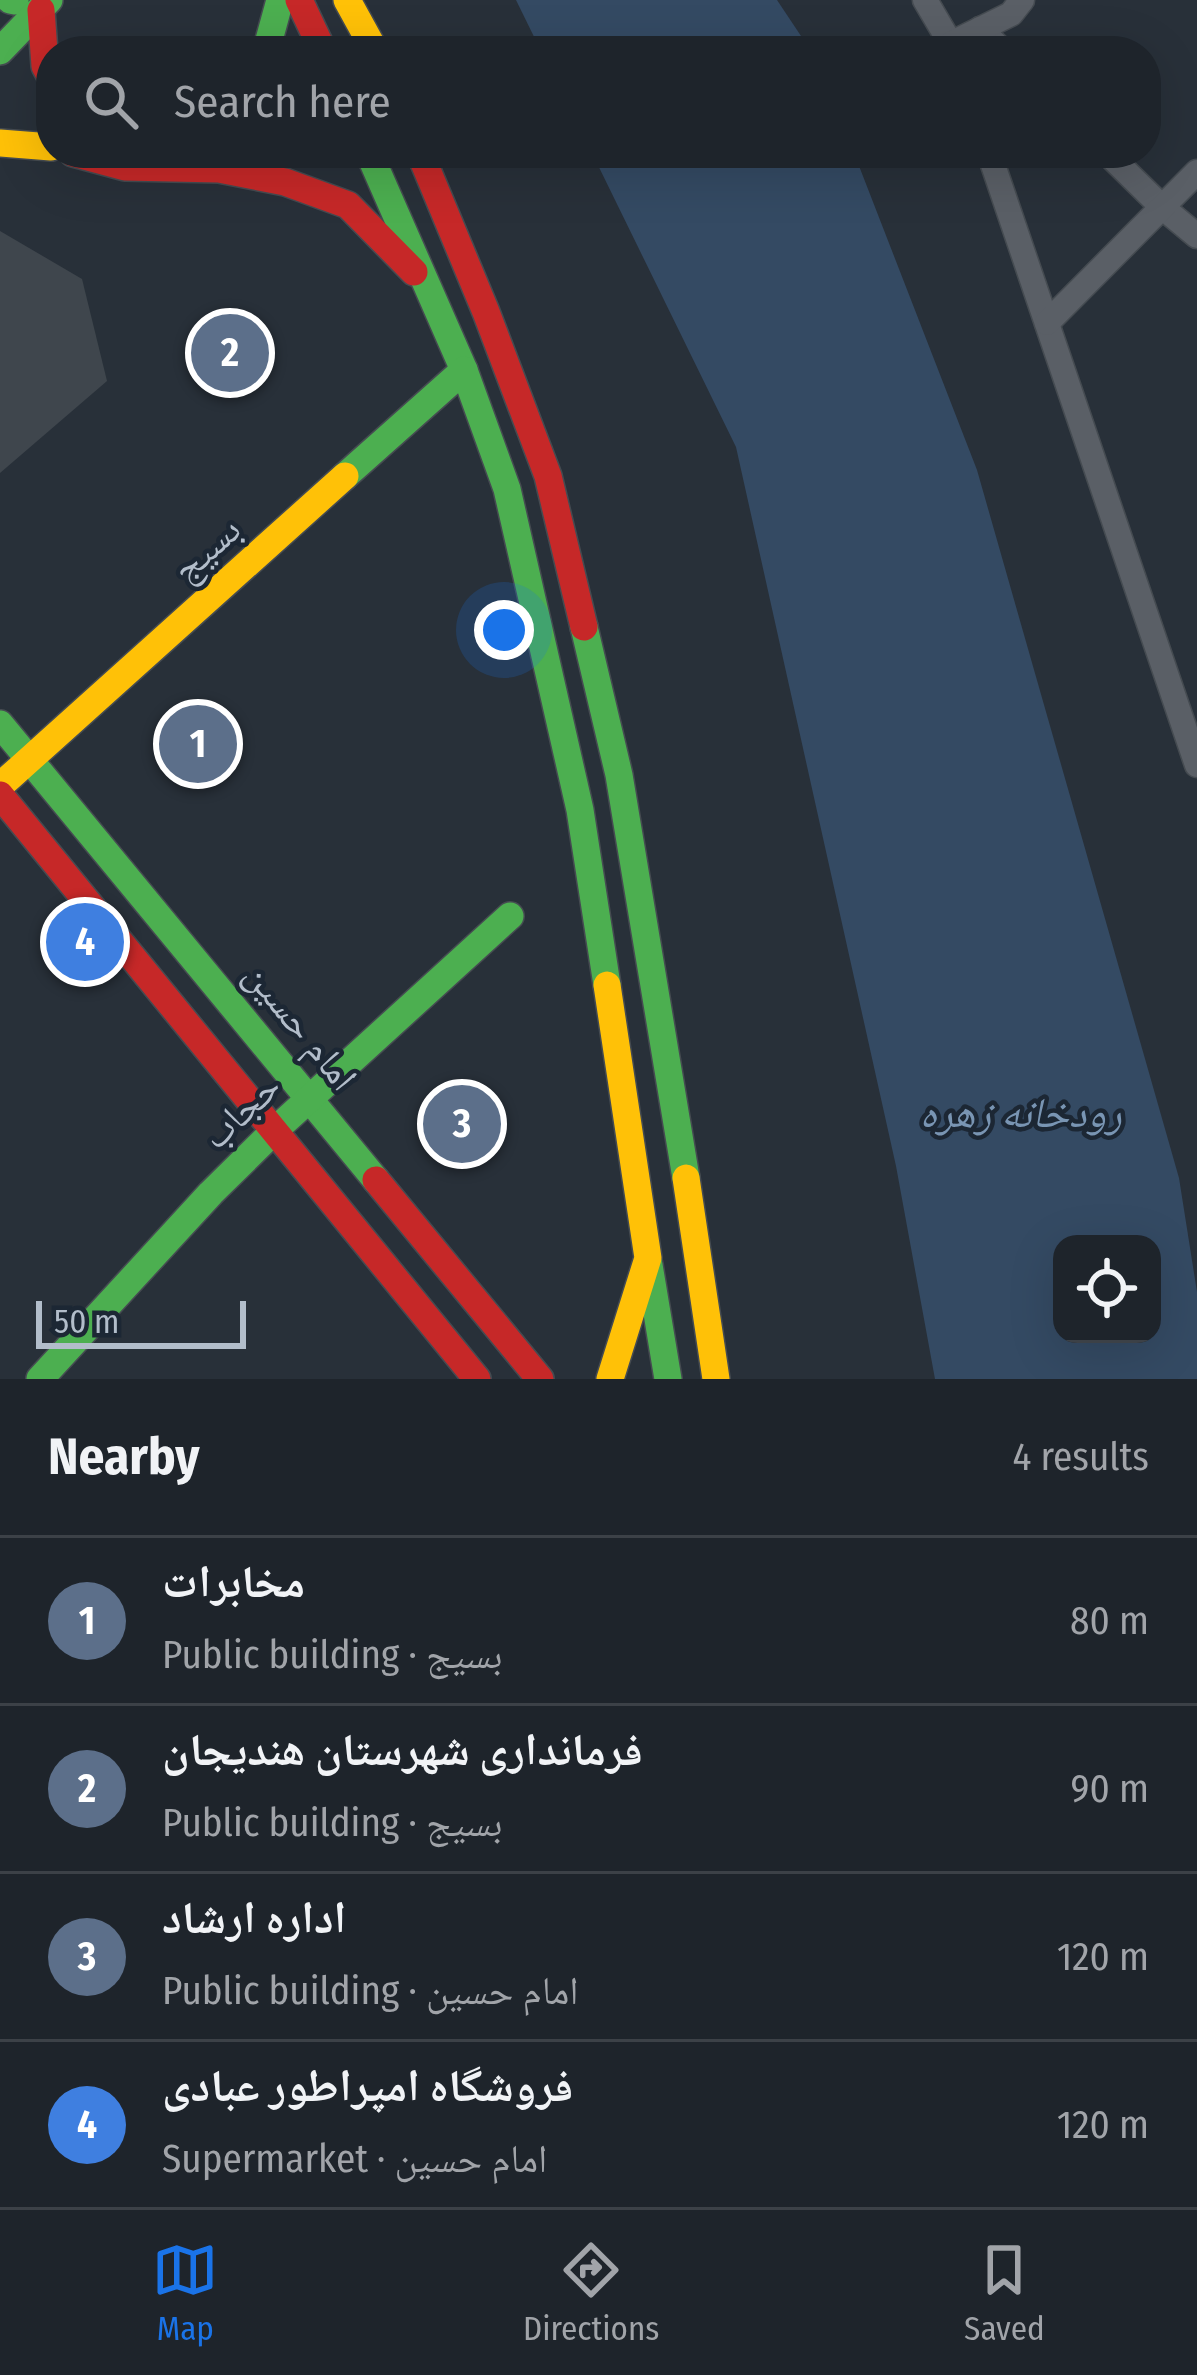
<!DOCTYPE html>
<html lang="en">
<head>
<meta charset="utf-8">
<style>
	:root { --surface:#1e242b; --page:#2b3037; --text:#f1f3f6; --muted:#a1a4a9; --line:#3c4147; --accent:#1a73e8 }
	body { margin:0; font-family:"Fira Sans Condensed","Noto Naskh Arabic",sans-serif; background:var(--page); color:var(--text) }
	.controls { position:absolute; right:36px; bottom:36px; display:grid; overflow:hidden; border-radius:24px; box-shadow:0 12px 48px #0002 }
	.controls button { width:108px; height:108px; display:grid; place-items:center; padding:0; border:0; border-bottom:3px solid var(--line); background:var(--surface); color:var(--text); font:60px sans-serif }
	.scale { position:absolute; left:36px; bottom:30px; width:210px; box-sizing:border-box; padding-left:12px; border:6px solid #b2bdca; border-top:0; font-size:33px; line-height:42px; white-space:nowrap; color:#b2bdca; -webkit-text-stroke:9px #1c2734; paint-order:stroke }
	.you { position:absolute; left:504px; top:630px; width:42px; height:42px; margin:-30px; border:9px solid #fff; border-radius:50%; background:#1a73e8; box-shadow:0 0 0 18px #1a73e833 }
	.badge { display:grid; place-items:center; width:78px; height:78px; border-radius:50%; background:var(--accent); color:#fff; font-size:39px; font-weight:700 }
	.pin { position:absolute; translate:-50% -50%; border:6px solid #fff; box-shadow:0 3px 12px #0006 }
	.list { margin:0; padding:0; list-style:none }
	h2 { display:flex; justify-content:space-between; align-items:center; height:156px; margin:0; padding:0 48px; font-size:51px }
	h2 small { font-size:39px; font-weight:400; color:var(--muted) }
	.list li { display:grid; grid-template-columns:78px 1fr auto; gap:36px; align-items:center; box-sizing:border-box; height:168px; padding:0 48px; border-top:3px solid var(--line) }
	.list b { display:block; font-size:45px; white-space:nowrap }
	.list p { margin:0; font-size:39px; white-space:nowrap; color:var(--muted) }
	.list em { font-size:39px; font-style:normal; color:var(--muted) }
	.icon { flex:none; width:66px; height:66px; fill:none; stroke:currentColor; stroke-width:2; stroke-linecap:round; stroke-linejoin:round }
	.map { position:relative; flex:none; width:1197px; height:1379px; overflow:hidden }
	.search { position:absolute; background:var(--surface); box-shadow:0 12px 48px #0002; left:36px; right:36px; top:36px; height:132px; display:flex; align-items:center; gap:30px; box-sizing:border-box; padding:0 42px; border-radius:48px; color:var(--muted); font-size:45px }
	.sheet { height:828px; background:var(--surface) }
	nav { display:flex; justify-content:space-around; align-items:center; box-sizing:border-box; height:168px; border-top:3px solid var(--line); background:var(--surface); font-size:33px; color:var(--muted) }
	nav a { display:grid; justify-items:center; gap:6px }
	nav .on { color:var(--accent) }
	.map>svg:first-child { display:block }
	.water { fill:#344a63; fill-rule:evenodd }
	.building { fill:#3f464d }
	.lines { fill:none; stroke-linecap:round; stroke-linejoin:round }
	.street-casing { stroke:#454b51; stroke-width:27 }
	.fast-casing { stroke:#454b51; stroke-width:30 }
	.slow-casing { stroke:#454b51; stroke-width:30 }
	.jam-casing { stroke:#454b51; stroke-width:30 }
	.street { stroke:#5a5f66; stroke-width:24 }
	.fast { stroke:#4caf50; stroke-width:27 }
	.slow { stroke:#ffc107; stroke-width:27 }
	.jam { stroke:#c62828; stroke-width:27 }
	.labels { text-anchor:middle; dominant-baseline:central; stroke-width:9; stroke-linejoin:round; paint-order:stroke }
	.street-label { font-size:39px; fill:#b2bdca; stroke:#1c2734 }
	.water-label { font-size:42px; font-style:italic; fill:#7995b3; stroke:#1c2734 }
</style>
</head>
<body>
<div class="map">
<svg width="1197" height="1379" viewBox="0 0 1197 1379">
	<rect width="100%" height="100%" fill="#283039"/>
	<g class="water">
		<polygon points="516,0 777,0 811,51 541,51"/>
		<path d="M592,153H854L977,470L1179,1178L1197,1292V1379H935L896,1166L736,447ZM1062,1244H1152V1334H1062Z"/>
	</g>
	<polygon class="building" points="0,231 82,279 107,381 0,473"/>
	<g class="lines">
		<defs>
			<g id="street">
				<polyline points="925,0 955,51"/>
				<polyline points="980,29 1003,51"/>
				<polyline points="952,43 1011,14 1022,0"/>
				<polyline points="989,153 1197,765"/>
				<polyline points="1107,153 1162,207 1197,236"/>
				<polyline points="1047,323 1197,172"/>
			</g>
			<g id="fast">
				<polyline points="10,0 15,1"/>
				<polyline points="0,51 49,0"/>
				<polyline points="266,51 280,0"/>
				<polyline points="369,153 464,370 507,489 580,810 607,985"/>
				<polyline points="345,476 464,370"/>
				<polyline points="584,627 619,775 686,1178"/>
				<polyline points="0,724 376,1180"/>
				<polyline points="649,1265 668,1379"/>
				<polyline points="40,1379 211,1193 274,1131 510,916"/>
			</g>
			<g id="slow">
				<polyline points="347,0 375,51"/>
				<polyline points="0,143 51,147"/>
				<polyline points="0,786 345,476"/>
				<polyline points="607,985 648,1258 610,1379"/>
				<polyline points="686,1178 716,1379"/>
			</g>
			<g id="jam">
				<polyline points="299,0 323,51"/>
				<polyline points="41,10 45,66 51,77"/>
				<polyline points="73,153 125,167 219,169 285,182 348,205 414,272"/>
				<polyline points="420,153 486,312 548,476 584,627"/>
				<polyline points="0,795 477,1379"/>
				<polyline points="376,1180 540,1379"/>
			</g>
		</defs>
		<use href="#street" class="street-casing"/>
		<use href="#fast" class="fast-casing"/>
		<use href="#slow" class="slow-casing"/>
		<use href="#jam" class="jam-casing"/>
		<use href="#street" class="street"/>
		<use href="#fast" class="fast"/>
		<use href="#slow" class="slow"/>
		<use href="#jam" class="jam"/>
	</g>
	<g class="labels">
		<g class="street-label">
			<text transform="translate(206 549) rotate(-42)">بسیج</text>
			<text transform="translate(301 1026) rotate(51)">امام حسین</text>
			<text transform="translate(241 1111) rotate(-43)">حجاب</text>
		</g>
		<g class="water-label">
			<text x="1021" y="1113">رودخانه زهره</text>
		</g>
	</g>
</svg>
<div class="controls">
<button><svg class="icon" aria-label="locate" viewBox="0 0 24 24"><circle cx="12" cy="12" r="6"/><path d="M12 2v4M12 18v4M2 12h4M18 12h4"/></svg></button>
</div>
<div class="scale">50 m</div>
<div class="you"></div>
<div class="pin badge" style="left:198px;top:744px;background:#5c6f8a">1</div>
<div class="pin badge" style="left:230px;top:353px;background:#5c6f8a">2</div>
<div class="pin badge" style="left:462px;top:1124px;background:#5c6f8a">3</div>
<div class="pin badge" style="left:85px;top:942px;background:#3f7fe0">4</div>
<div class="search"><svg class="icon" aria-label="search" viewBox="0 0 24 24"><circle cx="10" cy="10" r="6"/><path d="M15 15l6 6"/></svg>Search here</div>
</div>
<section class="sheet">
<h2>Nearby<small>4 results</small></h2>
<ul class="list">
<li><span class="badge" style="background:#5c6f8a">1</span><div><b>مخابرات</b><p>Public building · بسیج</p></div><em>80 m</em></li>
<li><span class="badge" style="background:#5c6f8a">2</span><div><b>فرمانداری شهرستان هندیجان</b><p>Public building · بسیج</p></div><em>90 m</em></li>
<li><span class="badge" style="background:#5c6f8a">3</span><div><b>اداره ارشاد</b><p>Public building · امام حسین</p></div><em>120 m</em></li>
<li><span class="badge" style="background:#3f7fe0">4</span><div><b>فروشگاه امپراطور عبادی</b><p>Supermarket · امام حسین</p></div><em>120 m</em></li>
</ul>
</section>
<nav>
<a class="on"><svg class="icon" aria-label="map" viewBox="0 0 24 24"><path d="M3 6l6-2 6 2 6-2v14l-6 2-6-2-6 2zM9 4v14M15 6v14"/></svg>Map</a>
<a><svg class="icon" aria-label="directions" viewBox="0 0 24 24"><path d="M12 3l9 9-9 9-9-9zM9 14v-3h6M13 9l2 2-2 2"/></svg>Directions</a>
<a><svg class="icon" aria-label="saved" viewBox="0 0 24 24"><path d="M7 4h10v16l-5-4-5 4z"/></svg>Saved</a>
</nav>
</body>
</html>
